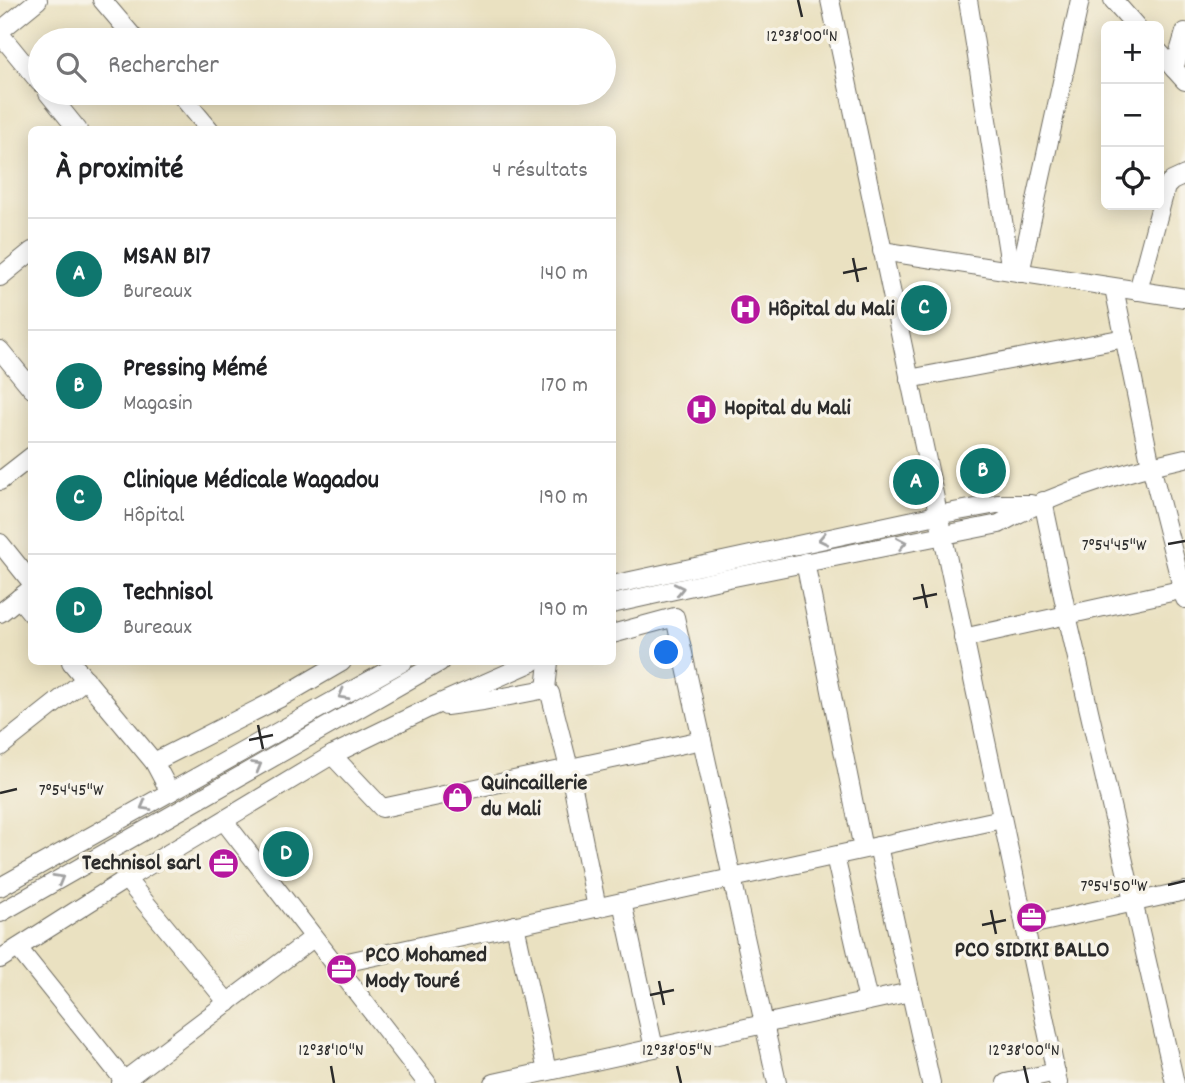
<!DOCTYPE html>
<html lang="fr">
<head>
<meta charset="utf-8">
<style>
	:root { --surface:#fff; --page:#f6f6f6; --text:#202124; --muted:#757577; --line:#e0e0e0; --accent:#0f766e }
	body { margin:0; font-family:Dekko,sans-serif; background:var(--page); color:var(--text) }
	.controls { position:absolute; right:21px; top:21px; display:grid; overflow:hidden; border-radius:10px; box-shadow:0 4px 18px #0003 }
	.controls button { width:63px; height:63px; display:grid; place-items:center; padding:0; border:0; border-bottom:2px solid var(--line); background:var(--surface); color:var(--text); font:35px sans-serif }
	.you { position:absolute; left:667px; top:653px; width:24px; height:24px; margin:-18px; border:5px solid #fff; border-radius:50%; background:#1a73e8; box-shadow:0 0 0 10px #1a73e833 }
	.badge { display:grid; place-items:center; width:46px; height:46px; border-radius:50%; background:var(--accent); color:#fff; font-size:23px; font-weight:700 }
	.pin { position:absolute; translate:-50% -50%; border:4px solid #fff; box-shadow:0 2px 7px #0006 }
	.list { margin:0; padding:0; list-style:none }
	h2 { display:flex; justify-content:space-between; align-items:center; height:91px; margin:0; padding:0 28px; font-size:30px }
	h2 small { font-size:23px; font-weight:400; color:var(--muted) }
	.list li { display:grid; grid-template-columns:46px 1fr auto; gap:21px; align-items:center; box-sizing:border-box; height:112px; padding:0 28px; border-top:2px solid var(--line) }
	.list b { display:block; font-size:26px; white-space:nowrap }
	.list p { margin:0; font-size:23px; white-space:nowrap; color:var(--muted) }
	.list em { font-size:23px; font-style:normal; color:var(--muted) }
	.icon { flex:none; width:38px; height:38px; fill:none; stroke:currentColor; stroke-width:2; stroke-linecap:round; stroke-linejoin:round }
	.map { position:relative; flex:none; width:1185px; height:1083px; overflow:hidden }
	.search { position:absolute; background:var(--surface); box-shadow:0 4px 18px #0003; left:28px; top:28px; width:588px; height:77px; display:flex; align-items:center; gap:18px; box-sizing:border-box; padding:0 24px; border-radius:38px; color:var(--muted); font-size:26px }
	.panel { position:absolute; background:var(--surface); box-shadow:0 4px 18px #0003; left:28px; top:126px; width:588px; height:539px; border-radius:10px }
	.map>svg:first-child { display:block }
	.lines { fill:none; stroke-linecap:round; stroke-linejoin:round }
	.minor-casing { stroke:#6e6b60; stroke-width:20 }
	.minor { stroke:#fff; stroke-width:18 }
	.oneway { stroke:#a0a0a0 }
	.ticks { fill:none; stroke:#2b2b2b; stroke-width:2.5 }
	.labels { text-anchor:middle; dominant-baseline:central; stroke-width:7; stroke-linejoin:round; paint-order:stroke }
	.poi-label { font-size:23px; font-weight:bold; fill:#2b2b2b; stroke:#f7f3e8; text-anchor:start }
	.ticks-label { font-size:18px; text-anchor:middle; fill:#2b2b2b; stroke:#f7f3e8; stroke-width:7; stroke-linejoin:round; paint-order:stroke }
</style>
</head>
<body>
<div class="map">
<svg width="1185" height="1083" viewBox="0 0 1185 1083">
	<rect width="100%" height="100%" fill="#f7f3e8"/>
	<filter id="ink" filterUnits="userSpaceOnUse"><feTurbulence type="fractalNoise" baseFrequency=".0143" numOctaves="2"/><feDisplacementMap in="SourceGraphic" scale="14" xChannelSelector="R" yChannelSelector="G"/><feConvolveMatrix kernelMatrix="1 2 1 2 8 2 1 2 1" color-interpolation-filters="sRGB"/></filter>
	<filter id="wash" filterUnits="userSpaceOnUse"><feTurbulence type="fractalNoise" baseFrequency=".00686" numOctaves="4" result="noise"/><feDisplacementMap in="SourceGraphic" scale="28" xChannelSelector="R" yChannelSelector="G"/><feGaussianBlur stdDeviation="1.57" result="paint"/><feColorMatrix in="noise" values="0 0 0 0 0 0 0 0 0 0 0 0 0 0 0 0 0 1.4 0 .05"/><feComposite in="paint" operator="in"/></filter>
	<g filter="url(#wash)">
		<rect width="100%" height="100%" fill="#eae1c1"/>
	</g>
	<g filter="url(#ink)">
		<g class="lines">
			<defs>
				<g id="minor">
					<polyline points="102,0 136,40"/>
					<polyline points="830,0 1058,1083"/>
					<polyline points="968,0 1011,271"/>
					<polyline points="1113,0 1136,26"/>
					<polyline points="0,31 38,0"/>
					<polyline points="0,34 40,83"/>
					<polyline points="1159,52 1185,81"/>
					<polyline points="1174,69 1185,32"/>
					<polyline points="48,93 78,130"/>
					<polyline points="179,93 210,130"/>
					<polyline points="882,251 1185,298"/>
					<polyline points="1020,273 1080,0"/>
					<polyline points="0,277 32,251"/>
					<polyline points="1114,288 1151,466 1185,599"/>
					<polyline points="1138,291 1166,187 1172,181 1185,175"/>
					<polyline points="0,350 32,389"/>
					<polyline points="909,379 1125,338"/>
					<polyline points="0,481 32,456"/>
					<polyline points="1043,501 1067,615 1175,1083"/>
					<polyline points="0,543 32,583"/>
					<polyline points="805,562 863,849"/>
					<polyline points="612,585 937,515 997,504 1031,504"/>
					<polyline points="19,598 32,614"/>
					<path d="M612,604L724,579L999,524C1056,492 1122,472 1185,458"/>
					<polyline points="0,613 32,588"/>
					<polyline points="612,634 675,617 777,1083"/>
					<polyline points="963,638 1185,589"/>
					<polyline points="71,662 154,762 170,792"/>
					<polyline points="546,689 549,662"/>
					<polyline points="446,706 483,701 546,689 550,693 569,768 597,908"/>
					<polyline points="0,747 86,679"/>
					<polyline points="332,755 382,808 702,740"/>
					<polyline points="154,762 280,698 342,662"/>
					<polyline points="224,821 427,1083"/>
					<polyline points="878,846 931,1083"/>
					<polyline points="835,856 868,1001"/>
					<polyline points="126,879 228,1003"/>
					<polyline points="0,887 403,662"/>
					<polyline points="622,902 654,1048"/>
					<polyline points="0,913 440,662"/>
					<polyline points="515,925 547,1071"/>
					<polyline points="1025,926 1185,891"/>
					<polyline points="18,948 126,1083"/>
					<polyline points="0,959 126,879 332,755 429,708 533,662"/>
					<polyline points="334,965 1002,819"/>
					<polyline points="121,1083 313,938"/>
					<polyline points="494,1083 910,992"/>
					<polyline points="1006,1083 1056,1072"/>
				</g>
			</defs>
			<use href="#minor" class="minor-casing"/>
			<use href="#minor" class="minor"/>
		</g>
		<defs><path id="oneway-chevron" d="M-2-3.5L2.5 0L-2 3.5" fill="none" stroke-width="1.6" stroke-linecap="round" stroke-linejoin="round" transform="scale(1.75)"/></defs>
		<g class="oneway">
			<use href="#oneway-chevron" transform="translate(823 539) rotate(168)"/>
			<use href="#oneway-chevron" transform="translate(902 543) rotate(-11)"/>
			<use href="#oneway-chevron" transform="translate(679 589) rotate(-13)"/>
			<use href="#oneway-chevron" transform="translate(343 695) rotate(151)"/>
			<use href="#oneway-chevron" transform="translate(257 766) rotate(-30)"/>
			<use href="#oneway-chevron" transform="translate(145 806) rotate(151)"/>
			<use href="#oneway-chevron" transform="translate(59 879) rotate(-30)"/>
		</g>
	</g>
	<path class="ticks" d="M798,0L802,17M853,258L858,282M843,273L867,268M1168,544L1185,541M922,584L927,608M913,599L937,594M258,725L263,749M249,740L273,735M0,793L17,789M1168,885L1185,881M991,910L996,934M982,925L1006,920M659,981L664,1005M650,995L674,990M331,1066L334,1083M677,1066L681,1083M1024,1066L1028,1083"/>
	<defs>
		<symbol id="hospital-disc" viewBox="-11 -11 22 22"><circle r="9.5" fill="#b5179e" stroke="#f7f3e8"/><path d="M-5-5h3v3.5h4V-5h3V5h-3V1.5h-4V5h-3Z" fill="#fff"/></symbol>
		<symbol id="shop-disc" viewBox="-11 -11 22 22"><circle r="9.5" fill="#b5179e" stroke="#f7f3e8"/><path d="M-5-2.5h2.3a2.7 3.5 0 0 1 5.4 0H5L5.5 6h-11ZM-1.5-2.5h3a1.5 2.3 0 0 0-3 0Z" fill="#fff"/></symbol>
		<symbol id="office-disc" viewBox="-11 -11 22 22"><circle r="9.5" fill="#b5179e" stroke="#f7f3e8"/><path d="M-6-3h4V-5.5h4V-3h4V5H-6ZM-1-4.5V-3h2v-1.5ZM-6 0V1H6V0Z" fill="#fff"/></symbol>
	</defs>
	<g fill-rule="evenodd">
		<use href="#hospital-disc" x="728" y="292" width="35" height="35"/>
		<use href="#hospital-disc" x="684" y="392" width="35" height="35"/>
		<use href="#shop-disc" x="440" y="780" width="35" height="35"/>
		<use href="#office-disc" x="206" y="846" width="35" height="35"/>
		<use href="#office-disc" x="1014" y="900" width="35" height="35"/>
		<use href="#office-disc" x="324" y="952" width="35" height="35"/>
	</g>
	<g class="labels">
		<g class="poi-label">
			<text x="768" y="310">Hôpital du Mali</text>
			<text x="724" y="409">Hopital du Mali</text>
			<text x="481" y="784">Quincaillerie<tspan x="481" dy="26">du Mali</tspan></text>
			<text x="201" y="864" text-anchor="end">Technisol sarl</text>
			<text x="1032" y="951" text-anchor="middle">PCO SIDIKI BALLO</text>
			<text x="365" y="956">PCO Mohamed<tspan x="365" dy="26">Mody Touré</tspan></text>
		</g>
	</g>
	<g class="ticks-label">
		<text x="802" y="41">12°38'00"N</text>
		<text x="1114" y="550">7°54'45"W</text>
		<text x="71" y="795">7°54'45"W</text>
		<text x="1114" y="891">7°54'50"W</text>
		<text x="331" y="1055">12°38'10"N</text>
		<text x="677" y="1055">12°38'05"N</text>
		<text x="1024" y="1055">12°38'00"N</text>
	</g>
</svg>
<div class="controls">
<button>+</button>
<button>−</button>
<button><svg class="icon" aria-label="locate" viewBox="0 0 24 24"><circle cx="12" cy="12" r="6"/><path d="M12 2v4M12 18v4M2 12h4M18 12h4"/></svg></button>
</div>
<div class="you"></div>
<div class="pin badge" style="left:916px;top:482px">A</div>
<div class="pin badge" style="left:983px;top:471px">B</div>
<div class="pin badge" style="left:924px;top:308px">C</div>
<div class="pin badge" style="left:286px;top:854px">D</div>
<div class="search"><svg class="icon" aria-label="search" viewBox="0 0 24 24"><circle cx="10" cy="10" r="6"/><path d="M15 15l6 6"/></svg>Rechercher</div>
<section class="panel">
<h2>À proximité<small>4 résultats</small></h2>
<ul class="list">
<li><span class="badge">A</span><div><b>MSAN B17</b><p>Bureaux</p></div><em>140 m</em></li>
<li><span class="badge">B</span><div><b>Pressing Mémé</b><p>Magasin</p></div><em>170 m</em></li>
<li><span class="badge">C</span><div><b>Clinique Médicale Wagadou</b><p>Hôpital</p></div><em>190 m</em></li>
<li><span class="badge">D</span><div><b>Technisol</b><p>Bureaux</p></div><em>190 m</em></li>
</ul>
</section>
</div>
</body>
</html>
